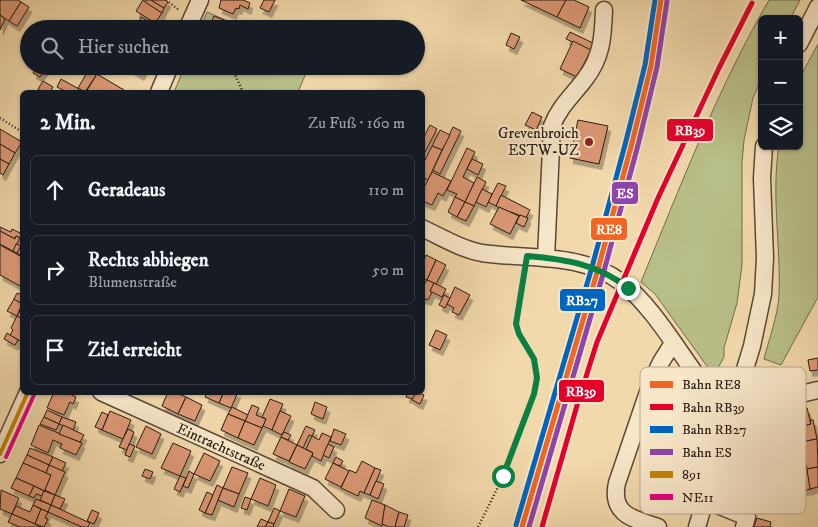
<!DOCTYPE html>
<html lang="de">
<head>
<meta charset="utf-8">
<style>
	:root { --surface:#171b24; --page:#242831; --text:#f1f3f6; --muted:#9ea1a6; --line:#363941 }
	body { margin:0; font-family:"IM FELL DW Pica",serif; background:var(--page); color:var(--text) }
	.controls { position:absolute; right:15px; top:15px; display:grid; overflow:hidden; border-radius:8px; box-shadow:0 1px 4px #0004 }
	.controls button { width:45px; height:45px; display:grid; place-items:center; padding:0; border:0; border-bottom:1px solid var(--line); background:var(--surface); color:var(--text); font:25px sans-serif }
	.stop { position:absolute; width:15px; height:15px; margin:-11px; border:4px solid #0b8043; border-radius:50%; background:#fff }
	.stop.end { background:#0b8043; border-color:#fff; box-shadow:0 1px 5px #0008 }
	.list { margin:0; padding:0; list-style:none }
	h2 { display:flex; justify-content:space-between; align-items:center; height:65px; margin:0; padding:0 20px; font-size:21px }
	h2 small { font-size:16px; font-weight:400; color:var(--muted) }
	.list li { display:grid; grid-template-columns:32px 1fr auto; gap:15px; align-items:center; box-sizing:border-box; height:70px; margin:0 10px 10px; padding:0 10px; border:1px solid var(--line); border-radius:8px }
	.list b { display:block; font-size:19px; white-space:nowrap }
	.list p { margin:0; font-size:16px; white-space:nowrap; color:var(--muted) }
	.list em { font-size:16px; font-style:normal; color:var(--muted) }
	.icon { flex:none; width:28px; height:28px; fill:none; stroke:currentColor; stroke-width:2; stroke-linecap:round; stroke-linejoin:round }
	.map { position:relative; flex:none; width:818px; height:527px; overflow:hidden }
	.search { position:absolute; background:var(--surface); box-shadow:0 1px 4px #0004; left:20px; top:20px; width:405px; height:55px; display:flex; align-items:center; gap:12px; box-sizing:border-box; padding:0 18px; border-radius:28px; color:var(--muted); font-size:19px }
	.panel { position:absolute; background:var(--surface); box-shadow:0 1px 4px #0004; left:20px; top:90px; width:405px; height:305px; border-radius:8px }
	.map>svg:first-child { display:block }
	.green { fill:#b9bf8a; stroke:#706c4d }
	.building { fill:#dd9976; stroke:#281810; filter:url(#shadow) }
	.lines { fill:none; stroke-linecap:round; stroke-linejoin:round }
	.minor-casing { stroke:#5a4837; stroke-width:19 }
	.path { stroke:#281810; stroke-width:2.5; stroke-dasharray:1 2.5; stroke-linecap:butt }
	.minor { stroke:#f7e6c8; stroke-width:16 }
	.bus-1-casing { stroke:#f7e6c8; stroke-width:8 }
	.bus-2-casing { stroke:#f7e6c8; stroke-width:8 }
	.bus-1 { stroke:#c38204; stroke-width:4 }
	.bus-2 { stroke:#e5007d; stroke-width:4 }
	.rail-1-casing { stroke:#f7e6c8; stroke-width:9 }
	.rail-2-casing { stroke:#f7e6c8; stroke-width:9 }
	.rail-3-casing { stroke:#f7e6c8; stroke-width:9 }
	.rail-4-casing { stroke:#f7e6c8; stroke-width:9 }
	.rail-1 { stroke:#f26522; stroke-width:5 }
	.rail-2 { stroke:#e4002b; stroke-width:5 }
	.rail-3 { stroke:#0065bd; stroke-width:5 }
	.rail-4 { stroke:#8e44ad; stroke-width:5 }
	.route { stroke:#0b8043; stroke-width:6 }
	.poi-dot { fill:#8f2418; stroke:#f7e6c8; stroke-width:2 }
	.labels { text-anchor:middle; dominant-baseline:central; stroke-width:4.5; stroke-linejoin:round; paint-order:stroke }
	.poi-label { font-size:15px; fill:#281810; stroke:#f7e6c8; text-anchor:end }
	.street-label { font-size:15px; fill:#281810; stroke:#f7e6c8 }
	.key { fill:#f7e6c8; stroke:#b9a891; stroke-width:1 }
	.key-label { font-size:14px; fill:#281810 }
	.line-badge { stroke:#f7e6c8; stroke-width:2 }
	.badge-label { font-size:14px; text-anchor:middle; font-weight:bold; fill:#fff }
</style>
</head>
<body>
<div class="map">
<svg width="818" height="527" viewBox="0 0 818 527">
	<defs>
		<filter id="shadow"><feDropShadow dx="3" dy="5.5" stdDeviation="0" flood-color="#0004"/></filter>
	</defs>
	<rect width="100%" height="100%" fill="#f2d9ab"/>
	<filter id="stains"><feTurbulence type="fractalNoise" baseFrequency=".004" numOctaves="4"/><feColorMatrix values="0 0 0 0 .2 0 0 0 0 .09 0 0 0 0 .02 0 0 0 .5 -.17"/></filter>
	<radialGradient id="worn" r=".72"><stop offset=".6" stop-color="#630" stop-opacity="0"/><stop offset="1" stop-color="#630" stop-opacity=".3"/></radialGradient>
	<g class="green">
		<path d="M769,0H800L790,19H762V77L753,98L744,140L742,163V265L737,303L724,348V357L718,368L709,369L655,294L641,282C680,187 717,90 769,0Z"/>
		<polygon points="207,12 246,29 200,29"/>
		<path d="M818,44V297L781,365L764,359C769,339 778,315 779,295C781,246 771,195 779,146H799V79Z"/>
		<polygon points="185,66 309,66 298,92 174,92"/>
	</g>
	<g class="building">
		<polygon points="0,0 18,0 21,2 9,21 0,15"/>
		<polygon points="143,0 162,13 155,23 136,11"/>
		<polygon points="146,0 151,0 164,8 162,13 145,2"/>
		<polygon points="151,0 166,0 168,2 164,8"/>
		<polygon points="221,0 243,0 250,3 248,9 240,5 239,9 236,8 233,14 219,8"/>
		<polygon points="264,0 275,0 269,12 260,8"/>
		<polygon points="521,0 566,0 557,17"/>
		<polygon points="566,0 574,0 589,7 580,28 557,17"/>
		<polygon points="21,2 29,7 17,26 9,21"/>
		<polygon points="0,15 5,19 0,30"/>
		<polygon points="214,16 224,20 221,27 211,23"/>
		<polygon points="141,17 150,22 147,29 136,29"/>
		<polygon points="149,24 161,29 147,29"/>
		<polygon points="570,32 593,43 590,50 566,39"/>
		<polygon points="511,33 520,37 514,49 506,45"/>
		<polygon points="573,41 591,50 577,77 560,69"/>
		<polygon points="37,66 45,69 40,77 33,73"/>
		<polygon points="126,66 146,66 141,75"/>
		<polygon points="88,71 97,74 85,92 78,88"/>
		<polygon points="97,74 124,90 122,92 86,92"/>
		<polygon points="61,79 79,89 77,92 67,92 57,87"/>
		<polygon points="43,81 53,87 50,92 44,92 38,89"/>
		<polygon points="532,112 542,117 536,130 525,125"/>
		<polygon points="578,120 608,126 599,164 570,158"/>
		<polygon points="430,125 437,129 422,158 422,141"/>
		<polygon points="453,127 461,131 440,174 433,170"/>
		<polygon points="0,129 22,142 15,153 0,144"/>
		<polygon points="440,130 450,135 442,150 432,146"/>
		<polygon points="0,144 15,153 9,164 0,159"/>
		<polygon points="432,146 442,150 428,180 422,177 422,166"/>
		<polygon points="467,148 475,152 463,177 474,183 465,202 455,197 457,194 447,190"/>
		<polygon points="0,159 9,164 3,175 0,173"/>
		<polygon points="472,159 483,164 478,175 467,169"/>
		<polygon points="432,172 451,181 443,196 438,193 432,205 422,201 422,191"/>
		<polygon points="477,177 486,182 474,206 465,202"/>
		<polygon points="498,183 506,186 496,206 488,202"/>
		<polygon points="482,189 492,194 486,207 476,202"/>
		<polygon points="501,195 530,210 526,218 511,212 510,213 496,206"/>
		<polygon points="455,197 465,202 457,217 448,212"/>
		<polygon points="465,202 474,206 466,221 457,217"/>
		<polygon points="499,207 519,216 510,234 490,224"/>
		<polygon points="520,215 528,218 524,227 516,223"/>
		<polygon points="0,227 11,232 12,229 22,234 20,238 16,236 15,239 0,231"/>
		<polygon points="0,231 15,239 16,236 20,238 13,251 0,244"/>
		<polygon points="16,244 21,246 17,253 13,251"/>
		<polygon points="0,245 22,257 22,287 0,275"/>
		<polygon points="21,246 22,247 22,256 17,253"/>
		<polygon points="426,255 436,260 427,280 422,278 422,263"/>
		<polygon points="436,260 446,265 436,284 427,280"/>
		<polygon points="427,280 434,283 430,291 432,292 428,300 422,298 422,288"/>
		<polygon points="434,283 446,289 442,297 430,291"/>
		<polygon points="455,287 470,295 459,315 452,312 454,308 447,304"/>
		<polygon points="17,293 22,295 22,304 14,299"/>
		<polygon points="444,295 450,298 445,308 439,305"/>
		<polygon points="14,299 22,304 17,316 7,311"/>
		<polygon points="22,307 22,319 17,316"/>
		<polygon points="17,316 22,319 22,342 10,335 13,330 11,328"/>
		<polygon points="436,330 447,335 440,350 429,345"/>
		<polygon points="7,333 18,340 15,345 4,339"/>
		<polygon points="818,358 818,370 810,371 808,360"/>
		<polygon points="54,392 66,392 76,397 73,404 70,402 64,415 47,408"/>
		<polygon points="168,392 174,392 186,397 178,414 162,406"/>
		<polygon points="207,392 224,392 219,403 205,397"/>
		<polygon points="224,392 238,392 231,408 219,403"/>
		<polygon points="408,392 416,392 413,399 406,397"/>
		<polygon points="416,392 424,395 420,404 412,400"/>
		<polygon points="186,397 202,405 195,421 178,414"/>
		<polygon points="270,399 283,404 272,430 263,426 266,419 262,417"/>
		<polygon points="315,402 327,407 323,419 311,414"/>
		<polygon points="252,405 259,408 256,415 266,419 262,428 245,421"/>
		<polygon points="232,407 248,415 245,421 228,414"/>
		<polygon points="807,408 811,424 804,426 804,429 765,437 761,417"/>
		<polygon points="47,410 62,417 59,424 44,417"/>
		<polygon points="110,411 131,420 123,439 102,430"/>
		<polygon points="280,411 291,416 282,435 272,430"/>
		<polygon points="102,412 108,415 102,430 95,427"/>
		<polygon points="228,414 245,421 238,438 221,430"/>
		<polygon points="44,417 59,424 56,430 40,424"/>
		<polygon points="62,417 76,422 73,430 59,424"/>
		<polygon points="810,420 813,420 817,439 801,442 799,431 804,429 804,426 811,424"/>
		<polygon points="245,421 262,428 254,445 238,438"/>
		<polygon points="39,425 82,443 76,455 60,448 62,444 53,440 48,453 31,445"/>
		<polygon points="63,425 84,435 80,442 59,434"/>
		<polygon points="146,426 161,434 152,454 136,447"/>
		<polygon points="306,426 315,430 312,436 309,435 303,448 297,445"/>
		<polygon points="128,429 134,432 127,450 119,447"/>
		<polygon points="334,429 346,434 341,445 330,441"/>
		<polygon points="799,430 811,489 776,496 765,437"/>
		<polygon points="284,432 291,435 288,440 281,437"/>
		<polygon points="322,433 331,437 321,461 312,456 313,453 306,449 312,436 319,440"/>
		<polygon points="281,437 297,445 289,461 273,454"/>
		<polygon points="817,439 818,467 807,469 801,442"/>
		<polygon points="173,443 191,451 180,476 161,468"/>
		<polygon points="129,444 135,446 130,457 125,455"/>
		<polygon points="328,444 334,447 329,458 323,455"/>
		<polygon points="297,445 313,453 305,469 289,462"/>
		<polygon points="30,448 53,457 49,465 27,455"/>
		<polygon points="204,453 220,461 210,481 194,474"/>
		<polygon points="27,455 49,465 46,473 23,463"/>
		<polygon points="53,457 66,463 62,471 49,465"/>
		<polygon points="336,457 343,461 340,466 333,463"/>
		<polygon points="362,461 375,468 364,493 360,491 358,496 341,488 349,470 356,473"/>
		<polygon points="23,463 51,475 45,491 16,478"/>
		<polygon points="333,463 349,471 341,487 325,479"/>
		<polygon points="49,465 65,472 55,495 45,490 51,475 46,473"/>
		<polygon points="232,467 248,473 239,494 223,488"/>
		<polygon points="818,467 818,487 810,489 807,469"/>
		<polygon points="375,468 381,470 370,495 364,493"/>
		<polygon points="145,469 153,472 150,479 142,476"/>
		<polygon points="189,471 194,474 188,488 183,486"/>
		<polygon points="180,476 186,478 180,492 174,489"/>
		<polygon points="16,478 34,486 29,496 11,488"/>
		<polygon points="260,478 276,485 268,506 251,499"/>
		<polygon points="376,481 384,484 378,499 370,495"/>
		<polygon points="217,485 223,488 212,515 205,513"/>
		<polygon points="34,486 44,491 42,496 36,494 34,498 29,496"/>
		<polygon points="223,488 239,494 234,507 218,500"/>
		<polygon points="289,489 305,496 296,517 280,511"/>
		<polygon points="1,490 19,498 12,514 0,509"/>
		<polygon points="44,491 55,495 51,505 40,500"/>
		<polygon points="207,492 213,495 205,513 199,510"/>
		<polygon points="55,495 65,499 60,509 51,505"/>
		<polygon points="245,497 251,499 247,510 241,508"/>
		<polygon points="36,499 51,505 48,512 33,505"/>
		<polygon points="372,500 385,505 382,526 365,518"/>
		<polygon points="33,505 41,509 35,524 12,514 16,506 30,512"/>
		<polygon points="51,505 90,523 88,527 82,527 48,512"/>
		<polygon points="385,505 399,512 395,527 389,527 382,524"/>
		<polygon points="274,508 280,511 274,524 268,522"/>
		<polygon points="41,509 48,512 45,518 48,519 44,527 35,524"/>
		<polygon points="92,510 99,513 94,524 87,521"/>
		<polygon points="399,512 408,515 404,527 395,527"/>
		<polygon points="12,514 35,524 41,527 20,527 8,522"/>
		<polygon points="757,518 771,522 770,527 754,527"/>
		<polygon points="261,519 268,522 265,527 257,527"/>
		<polygon points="268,522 274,524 273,527 265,527"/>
	</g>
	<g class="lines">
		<defs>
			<g id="minor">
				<polyline points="187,29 200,0"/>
				<polyline points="799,44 818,7"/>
				<polyline points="159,92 170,66"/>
				<path d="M422,228C441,237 461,249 482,253C530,260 580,252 621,282C652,305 678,351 702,383C710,393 721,401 734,403C759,407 793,395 818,390"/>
				<path d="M546,258L552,126C559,107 573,95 585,79C602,57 603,37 604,10"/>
				<polyline points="101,392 313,488 336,510"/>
				<polyline points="0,454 28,392"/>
				<polyline points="705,500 747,517 744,527"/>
				<path d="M658,527C634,519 610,515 617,483L651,383L661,362L673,343"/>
				<polyline points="697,527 752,346 763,294 765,258 762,178 764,146"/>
			</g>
		</defs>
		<use href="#minor" class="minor-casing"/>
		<g class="path">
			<polyline points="166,0 179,10"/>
			<polyline points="231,66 243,92"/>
			<polyline points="0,118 22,132"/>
			<polyline points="478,527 500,483 534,393 537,378 534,359 530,350 519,334 516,324 524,272"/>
		</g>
		<use href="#minor" class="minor"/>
		<defs>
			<polyline id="bus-1" points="0,454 28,392"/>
			<polyline id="bus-2" points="6,457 34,395"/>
		</defs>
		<use href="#bus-1" class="bus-1-casing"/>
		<use href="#bus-2" class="bus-2-casing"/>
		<use href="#bus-1" class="bus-1"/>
		<use href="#bus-2" class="bus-2"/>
		<defs>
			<polyline id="rail-1" points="522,527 598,269 632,143 651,66 661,0"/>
			<polyline id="rail-2" points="542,527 578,402 597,342 658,198 719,68 752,3"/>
			<polyline id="rail-3" points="516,525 592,267 626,141 645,65 655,0"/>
			<polyline id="rail-4" points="529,527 604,271 638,145 657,67 667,1"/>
		</defs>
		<use href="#rail-1" class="rail-1-casing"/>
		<use href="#rail-2" class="rail-2-casing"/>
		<use href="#rail-3" class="rail-3-casing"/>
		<use href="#rail-4" class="rail-4-casing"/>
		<use href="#rail-1" class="rail-1"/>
		<use href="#rail-2" class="rail-2"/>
		<use href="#rail-3" class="rail-3"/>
		<use href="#rail-4" class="rail-4"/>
	</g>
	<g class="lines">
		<path class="route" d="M503,476L534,394L537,378L534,359L519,334L516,324L527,256C564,259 598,264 628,288"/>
	</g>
	<circle class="poi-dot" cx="589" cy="142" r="5"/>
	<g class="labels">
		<g class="poi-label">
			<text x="579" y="133">Grevenbroich<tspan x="579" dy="17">ESTW-UZ</tspan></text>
		</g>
		<g class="street-label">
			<text transform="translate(221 447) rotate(24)">Eintrachtstraße</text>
		</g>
	</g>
	<rect x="640" y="367" width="166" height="147" rx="8" class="key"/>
	<rect x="650" y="381" width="23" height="7" fill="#f26522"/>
	<rect x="650" y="404" width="23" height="6" fill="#e4002b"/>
	<rect x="650" y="426" width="23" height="7" fill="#0065bd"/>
	<rect x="650" y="449" width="23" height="6" fill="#8e44ad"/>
	<rect x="650" y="471" width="23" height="7" fill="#c38204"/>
	<rect x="650" y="494" width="23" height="6" fill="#e5007d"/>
	<g class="key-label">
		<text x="682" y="389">Bahn RE8</text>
		<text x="682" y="412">Bahn RB39</text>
		<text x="682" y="434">Bahn RB27</text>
		<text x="682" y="457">Bahn ES</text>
		<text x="682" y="479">891</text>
		<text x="682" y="502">NE11</text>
	</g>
	<g class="line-badge">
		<rect x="666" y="118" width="48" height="24" rx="5" fill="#e4002b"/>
		<rect x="611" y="181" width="28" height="24" rx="5" fill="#8e44ad"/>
		<rect x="590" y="217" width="38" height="24" rx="5" fill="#f26522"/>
		<rect x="559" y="288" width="47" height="24" rx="5" fill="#0065bd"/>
		<rect x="558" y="379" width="47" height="24" rx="5" fill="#e4002b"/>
	</g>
	<g class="badge-label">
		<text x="690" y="135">RB39</text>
		<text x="625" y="198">ES</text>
		<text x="609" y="234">RE8</text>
		<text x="582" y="305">RB27</text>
		<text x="581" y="396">RB39</text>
	</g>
	<rect width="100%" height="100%" filter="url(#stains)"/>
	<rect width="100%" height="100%" fill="url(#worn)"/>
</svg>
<div class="controls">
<button>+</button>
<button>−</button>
<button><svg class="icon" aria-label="layers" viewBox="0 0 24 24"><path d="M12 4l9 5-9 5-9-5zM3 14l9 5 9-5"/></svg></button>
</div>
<div class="stop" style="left:503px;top:476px"></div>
<div class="stop end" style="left:628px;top:288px"></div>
<div class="search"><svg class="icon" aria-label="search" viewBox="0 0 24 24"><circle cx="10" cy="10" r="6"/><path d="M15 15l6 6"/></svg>Hier suchen</div>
<section class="panel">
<h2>2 Min.<small>Zu Fuß · 160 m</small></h2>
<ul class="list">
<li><svg class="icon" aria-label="ahead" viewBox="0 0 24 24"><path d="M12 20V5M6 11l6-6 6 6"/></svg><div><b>Geradeaus</b></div><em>110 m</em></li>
<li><svg class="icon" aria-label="right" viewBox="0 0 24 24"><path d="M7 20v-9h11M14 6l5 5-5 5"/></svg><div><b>Rechts abbiegen</b><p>Blumenstraße</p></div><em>50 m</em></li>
<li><svg class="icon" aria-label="arrive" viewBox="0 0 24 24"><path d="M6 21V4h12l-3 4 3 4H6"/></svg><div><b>Ziel erreicht</b></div></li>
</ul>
</section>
</div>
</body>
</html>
